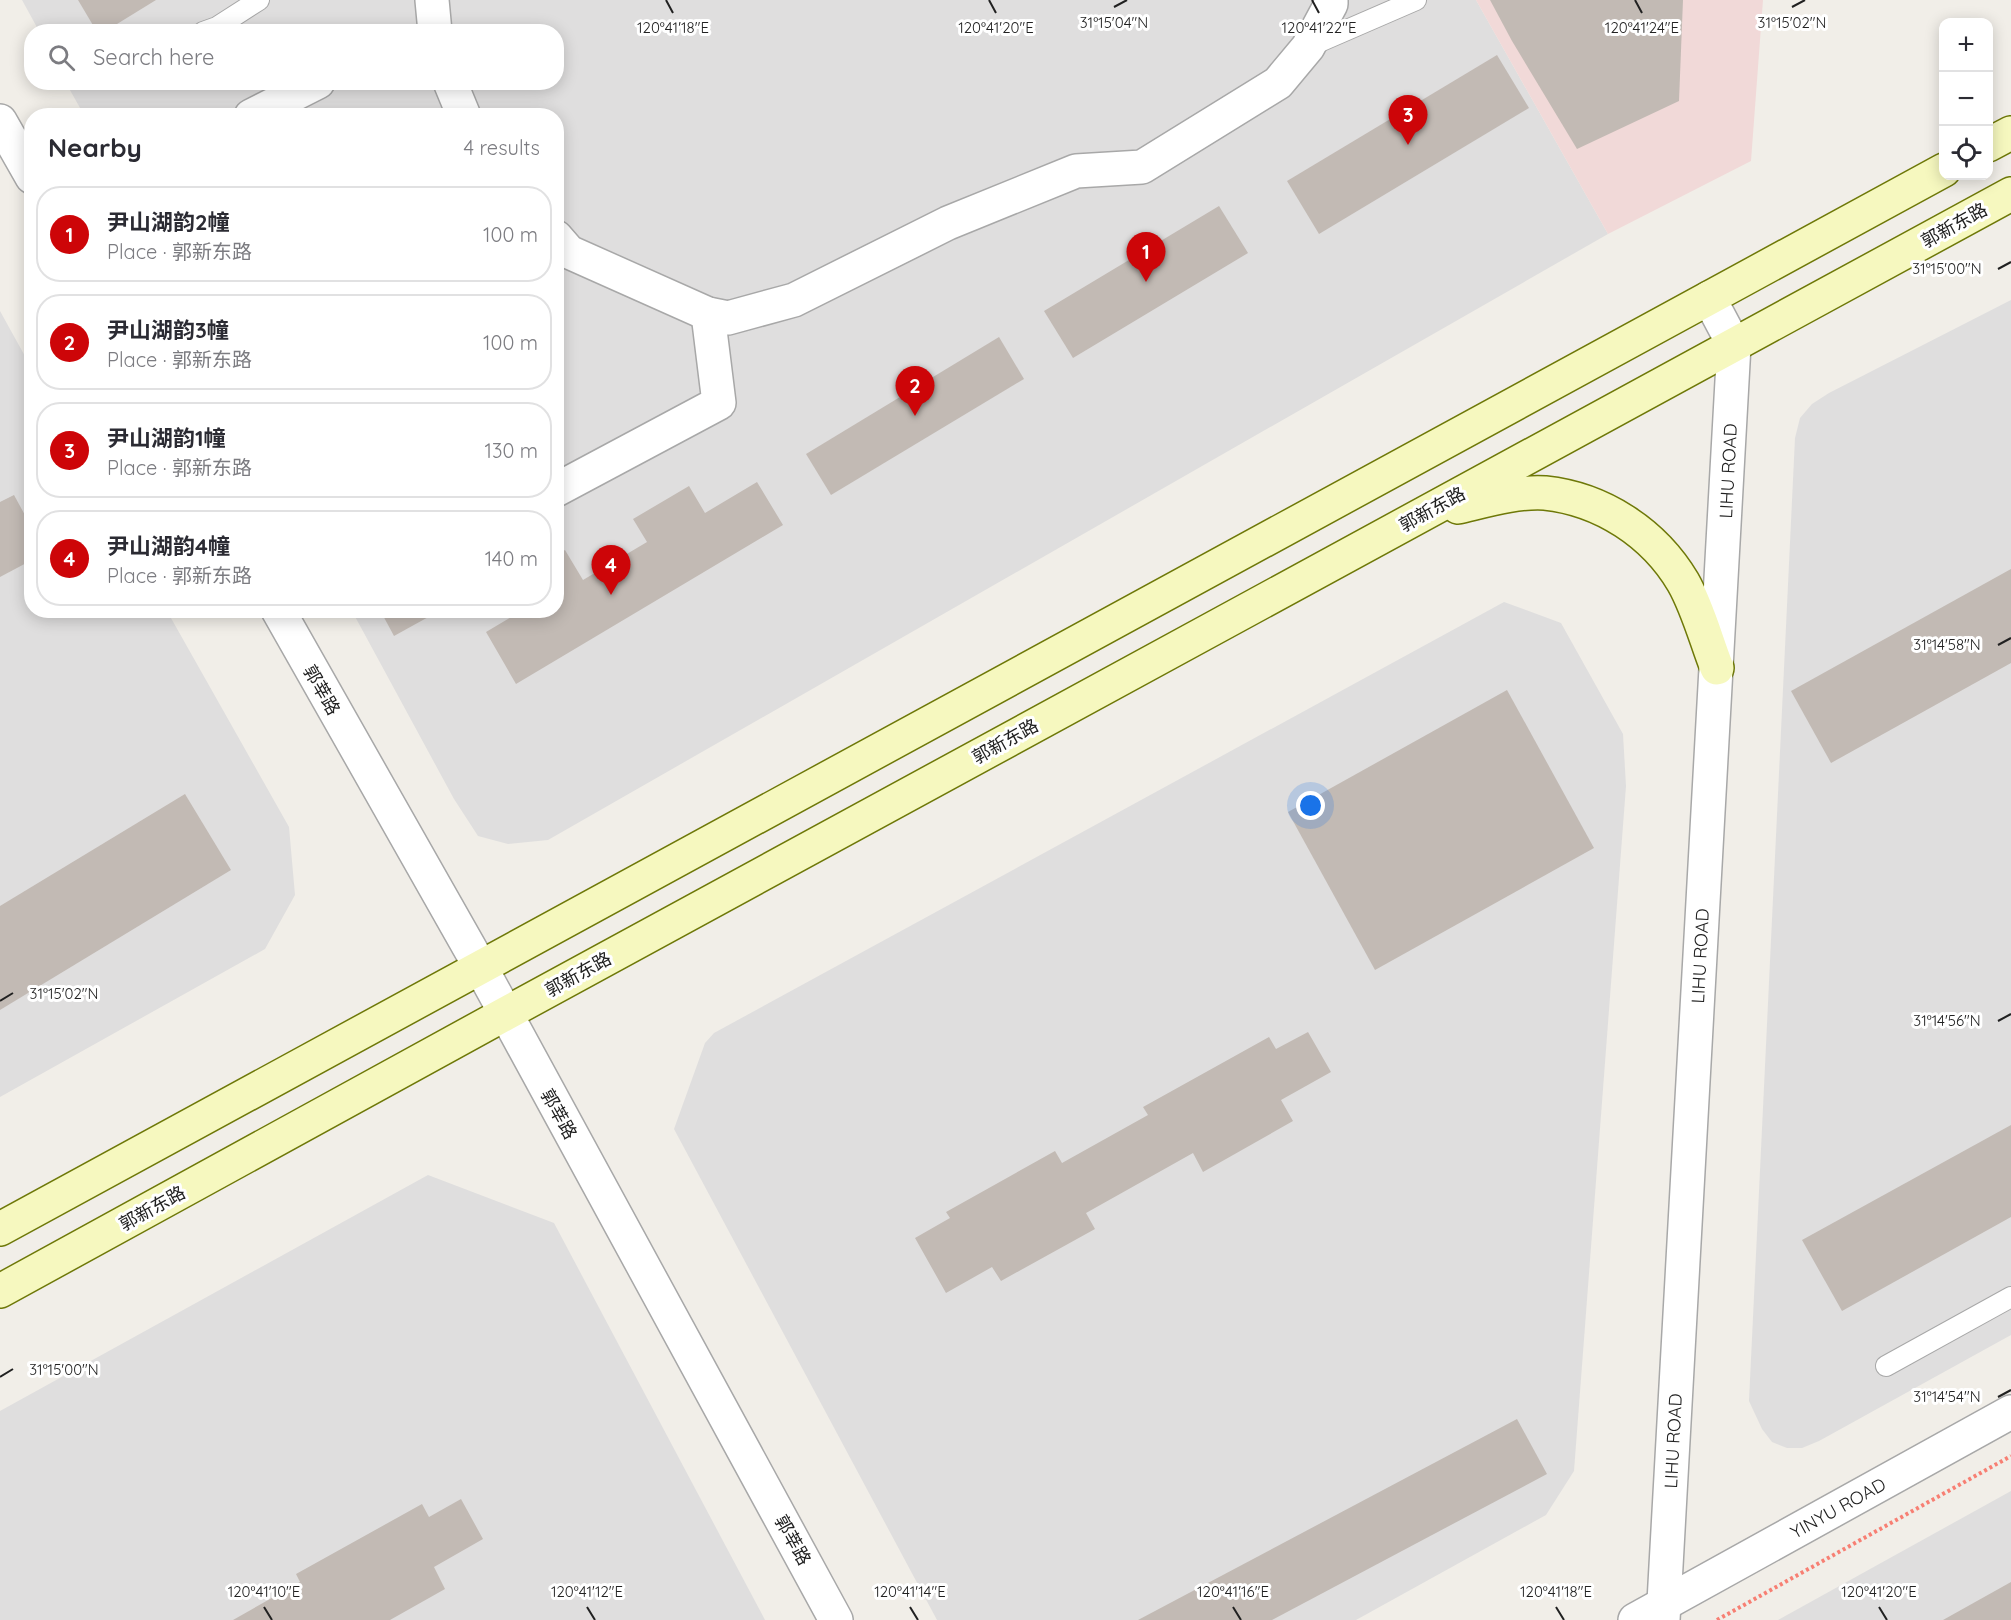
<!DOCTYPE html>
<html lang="en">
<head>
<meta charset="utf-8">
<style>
	:root { --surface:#fff; --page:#f2f2f3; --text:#2b2b33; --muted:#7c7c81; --line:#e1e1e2; --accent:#cd0508 }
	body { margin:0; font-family:Quicksand,"Noto Sans SC",sans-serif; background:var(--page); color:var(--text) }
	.controls { position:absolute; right:18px; top:18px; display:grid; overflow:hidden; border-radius:12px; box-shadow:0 3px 15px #0003 }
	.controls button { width:54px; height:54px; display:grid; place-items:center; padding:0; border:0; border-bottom:2px solid var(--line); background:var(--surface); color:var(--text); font:30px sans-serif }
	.you { position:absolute; left:1311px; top:806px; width:21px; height:21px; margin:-15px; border:4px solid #fff; border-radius:50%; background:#1a73e8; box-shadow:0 0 0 9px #1a73e833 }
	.badge { display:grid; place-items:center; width:39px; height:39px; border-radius:50%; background:var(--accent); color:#fff; font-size:20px; font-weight:700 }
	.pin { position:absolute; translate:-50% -50px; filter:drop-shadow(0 2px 3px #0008) }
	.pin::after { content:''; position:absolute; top:32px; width:21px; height:18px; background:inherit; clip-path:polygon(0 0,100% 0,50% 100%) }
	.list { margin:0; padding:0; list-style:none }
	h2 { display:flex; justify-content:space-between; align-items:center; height:78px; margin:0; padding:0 24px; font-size:26px }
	h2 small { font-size:20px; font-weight:400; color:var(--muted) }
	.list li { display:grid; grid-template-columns:39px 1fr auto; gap:18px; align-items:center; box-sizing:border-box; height:96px; margin:0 12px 12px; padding:0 12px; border:2px solid var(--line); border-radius:24px }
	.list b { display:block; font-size:22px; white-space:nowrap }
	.list p { margin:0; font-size:20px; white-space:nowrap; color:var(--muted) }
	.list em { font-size:20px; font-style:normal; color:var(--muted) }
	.icon { flex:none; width:33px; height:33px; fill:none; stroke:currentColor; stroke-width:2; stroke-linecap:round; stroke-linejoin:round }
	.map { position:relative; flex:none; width:2011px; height:1620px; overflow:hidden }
	.search { position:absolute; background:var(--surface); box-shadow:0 3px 15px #0003; left:24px; top:24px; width:540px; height:66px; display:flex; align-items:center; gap:15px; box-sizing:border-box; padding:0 21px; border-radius:24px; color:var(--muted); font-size:22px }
	.panel { position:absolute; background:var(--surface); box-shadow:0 3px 15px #0003; left:24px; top:108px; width:540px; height:510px; border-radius:24px }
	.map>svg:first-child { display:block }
	.residential { fill:#dfdede }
	.commercial { fill:#f1d9d8 }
	.building { fill:#c2bab4 }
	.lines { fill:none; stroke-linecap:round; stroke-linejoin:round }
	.service-casing { stroke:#a8a8a8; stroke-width:22 }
	.minor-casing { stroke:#a8a8a8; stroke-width:36 }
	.tertiary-casing { stroke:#a8a8a8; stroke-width:36 }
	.secondary-casing { stroke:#6e7808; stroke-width:36 }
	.path { stroke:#f77f73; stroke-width:4; stroke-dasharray:3 3; stroke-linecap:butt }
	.service { stroke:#fff; stroke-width:20 }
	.minor { stroke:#fff; stroke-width:33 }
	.tertiary { stroke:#fff; stroke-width:33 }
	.secondary { stroke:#f6f8bf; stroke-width:33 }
	.ticks { fill:none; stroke:#212121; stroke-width:2 }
	.labels { text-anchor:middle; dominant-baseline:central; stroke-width:6; stroke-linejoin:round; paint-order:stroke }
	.street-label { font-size:18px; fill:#212121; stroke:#fff }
	.ticks-label { font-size:15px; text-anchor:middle; fill:#212121; stroke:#fff; stroke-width:6; stroke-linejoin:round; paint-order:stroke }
</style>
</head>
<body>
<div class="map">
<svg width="2011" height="1620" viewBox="0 0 2011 1620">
	<rect width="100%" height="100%" fill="#f1eee8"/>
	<g class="residential">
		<polygon points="22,0 1476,0 1608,234 548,840 508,844 478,836 454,799 352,611 556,610 556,116 84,115 66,83 556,82 556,32 39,31"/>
		<polygon points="2011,300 2011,1335 1819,1441 1802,1448 1787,1448 1772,1442 1762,1429 1749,1401 1795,438 1800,418 1812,404 1829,393"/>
		<polygon points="0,311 31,367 32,610 167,611 289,827 295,895 265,949 0,1097"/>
		<polygon points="1504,602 1561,623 1623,734 1626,786 1574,1471 1546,1515 1356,1620 937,1620 674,1129 705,1043 714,1033"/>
		<polygon points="428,1175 554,1223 765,1620 0,1620 0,1411"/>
		<polygon points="2011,1491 2011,1620 1778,1620"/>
	</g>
	<polygon class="commercial" points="1476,0 1763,0 1751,161 1608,234"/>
	<g class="building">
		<polygon points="78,0 156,0 104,32 97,32"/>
		<polygon points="1490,0 1683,0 1679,101 1577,149 1512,41"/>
		<polygon points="1497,55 1529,108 1319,234 1287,181"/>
		<polygon points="1219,206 1248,253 1073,358 1044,311"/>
		<polygon points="999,337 1024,379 831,495 806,454"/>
		<polygon points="757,482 783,525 516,684 486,632 523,610 556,610 556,555 565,550 583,580 647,542 633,519 689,486 705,513"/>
		<polygon points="14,495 32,528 32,560 0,577 0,502"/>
		<polygon points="2011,569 2011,663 1831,763 1791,691"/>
		<polygon points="380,610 441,610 394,636"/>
		<polygon points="1507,690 1594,848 1375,970 1288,812"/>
		<polygon points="185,794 231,870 0,1010 0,906"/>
		<polygon points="1308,1032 1331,1072 1281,1100 1293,1121 1203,1172 1193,1153 1086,1213 1095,1229 1001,1281 992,1267 946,1293 915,1238 950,1218 946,1212 1055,1151 1062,1163 1148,1115 1143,1107 1269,1037 1276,1049"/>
		<polygon points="2011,1125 2011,1217 1842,1311 1802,1240"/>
		<polygon points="1517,1419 1547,1474 1272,1620 1138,1620"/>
		<polygon points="461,1499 483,1539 434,1567 445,1589 390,1620 233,1620 300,1582 296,1574 422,1504 429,1517"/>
		<polygon points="2011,1582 2011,1620 1943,1620"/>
	</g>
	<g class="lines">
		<defs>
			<g id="service">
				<polyline points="203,32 217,27 259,0"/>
				<polyline points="1310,46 1416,0"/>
				<polyline points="1886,1366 2011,1297"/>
			</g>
			<g id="minor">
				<polyline points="432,0 435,32"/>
				<polyline points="450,82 464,116"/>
				<polyline points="251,116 318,82"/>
				<polyline points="556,237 569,252 708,314 728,318 794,300 948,223 1076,171 1142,167 1278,83 1308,47 1331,4 1331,0"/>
				<polyline points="556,490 719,403 708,314"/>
			</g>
			<g id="tertiary">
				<polyline points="0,121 32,177"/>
				<polyline points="278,610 481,968 836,1620"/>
				<polyline points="1635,1620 2011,1412"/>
				<polyline points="1663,1620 1734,345 1709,298"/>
			</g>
			<g id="secondary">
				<polyline points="1988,145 2011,133"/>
				<path d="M1458,507C1484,501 1518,491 1545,493C1602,499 1654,533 1683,582C1698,608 1706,640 1717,668"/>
				<polyline points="0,1229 1944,170"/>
				<polyline points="0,1291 505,1014 2011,194"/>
			</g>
		</defs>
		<use href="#service" class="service-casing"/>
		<use href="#minor" class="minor-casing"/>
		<use href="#tertiary" class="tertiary-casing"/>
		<use href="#secondary" class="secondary-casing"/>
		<polyline class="path" points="1717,1620 2011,1456"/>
		<use href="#service" class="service"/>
		<use href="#minor" class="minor"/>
		<use href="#tertiary" class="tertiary"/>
		<use href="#secondary" class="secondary"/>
	</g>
	<path class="ticks" d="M666,0L673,13M989,0L996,13M1312,0L1319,13M1635,0L1642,13M1114,7L1127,0M1792,7L1805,0M1998,269L2011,262M1998,645L2011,638M0,1001L13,993M1998,1021L2011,1014M0,1377L13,1369M1998,1397L2011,1390M264,1607L272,1620M587,1607L595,1620M910,1607L918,1620M1233,1607L1241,1620M1556,1607L1564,1620M1879,1607L1887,1620"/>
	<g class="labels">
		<g class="street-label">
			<text transform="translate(1954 225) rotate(-29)">郭新东路</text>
			<text transform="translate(1728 471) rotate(-87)">LIHU ROAD</text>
			<text transform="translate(1432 509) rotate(-29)">郭新东路</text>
			<text transform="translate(322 690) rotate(60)">郭莘路</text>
			<text transform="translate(1005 741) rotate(-29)">郭新东路</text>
			<text transform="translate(1700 956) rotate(-87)">LIHU ROAD</text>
			<text transform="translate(578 974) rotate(-29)">郭新东路</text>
			<text transform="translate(559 1114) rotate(61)">郭莘路</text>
			<text transform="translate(152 1208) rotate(-29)">郭新东路</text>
			<text transform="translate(1673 1441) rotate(-87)">LIHU ROAD</text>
			<text transform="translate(1838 1508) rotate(-29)">YINYU ROAD</text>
			<text transform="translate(793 1540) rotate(61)">郭莘路</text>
		</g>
	</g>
	<g class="ticks-label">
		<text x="1792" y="28">31°15'02"N</text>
		<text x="1114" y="28">31°15'04"N</text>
		<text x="673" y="33">120°41'18"E</text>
		<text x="996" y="33">120°41'20"E</text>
		<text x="1319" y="33">120°41'22"E</text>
		<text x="1642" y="33">120°41'24"E</text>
		<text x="1947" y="274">31°15'00"N</text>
		<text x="1947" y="650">31°14'58"N</text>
		<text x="64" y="999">31°15'02"N</text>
		<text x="1947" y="1026">31°14'56"N</text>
		<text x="64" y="1375">31°15'00"N</text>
		<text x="1947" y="1402">31°14'54"N</text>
		<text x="264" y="1597">120°41'10"E</text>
		<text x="587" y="1597">120°41'12"E</text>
		<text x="910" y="1597">120°41'14"E</text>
		<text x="1233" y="1597">120°41'16"E</text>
		<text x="1556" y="1597">120°41'18"E</text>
		<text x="1879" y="1597">120°41'20"E</text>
	</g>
</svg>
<div class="controls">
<button>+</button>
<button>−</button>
<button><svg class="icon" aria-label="locate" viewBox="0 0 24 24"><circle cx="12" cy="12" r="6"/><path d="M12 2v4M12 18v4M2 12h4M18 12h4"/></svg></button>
</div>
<div class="you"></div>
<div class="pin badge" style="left:1146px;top:282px">1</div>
<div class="pin badge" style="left:915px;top:416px">2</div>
<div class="pin badge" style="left:1408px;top:145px">3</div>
<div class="pin badge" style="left:611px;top:595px">4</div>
<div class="search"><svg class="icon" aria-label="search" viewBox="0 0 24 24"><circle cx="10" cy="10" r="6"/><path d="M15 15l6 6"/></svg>Search here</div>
<section class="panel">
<h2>Nearby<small>4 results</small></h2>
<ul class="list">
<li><span class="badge">1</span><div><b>尹山湖韵2幢</b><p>Place · 郭新东路</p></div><em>100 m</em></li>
<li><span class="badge">2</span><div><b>尹山湖韵3幢</b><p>Place · 郭新东路</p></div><em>100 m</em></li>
<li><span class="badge">3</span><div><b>尹山湖韵1幢</b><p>Place · 郭新东路</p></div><em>130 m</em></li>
<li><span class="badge">4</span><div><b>尹山湖韵4幢</b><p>Place · 郭新东路</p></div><em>140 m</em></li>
</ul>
</section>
</div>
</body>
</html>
